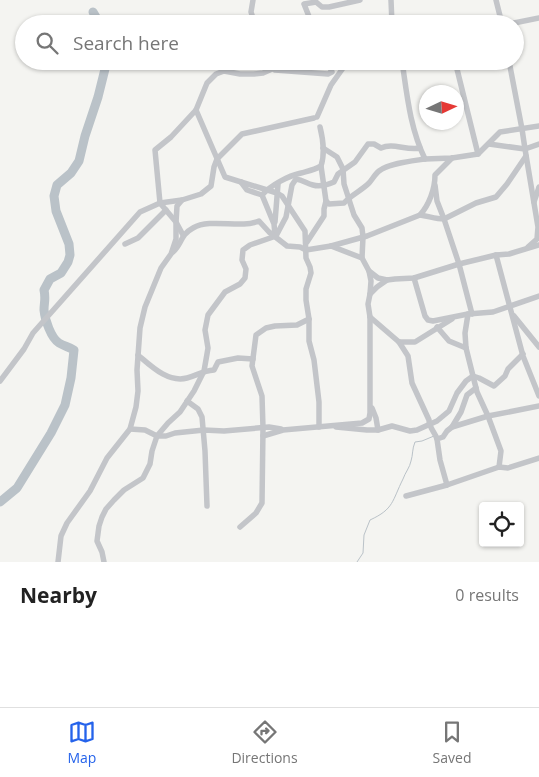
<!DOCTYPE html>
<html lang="en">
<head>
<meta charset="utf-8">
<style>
	:root { --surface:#fff; --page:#f6f6f6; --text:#222; --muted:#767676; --line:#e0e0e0; --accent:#2563eb }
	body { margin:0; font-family:"Open Sans",sans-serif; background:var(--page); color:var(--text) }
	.controls { position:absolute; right:15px; bottom:15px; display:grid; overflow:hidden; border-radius:5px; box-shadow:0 1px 4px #0004 }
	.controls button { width:45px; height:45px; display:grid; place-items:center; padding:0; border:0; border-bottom:1px solid var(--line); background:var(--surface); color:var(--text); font:25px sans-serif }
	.compass { position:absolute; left:419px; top:85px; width:45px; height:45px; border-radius:50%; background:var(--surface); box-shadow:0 1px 4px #0004; rotate:86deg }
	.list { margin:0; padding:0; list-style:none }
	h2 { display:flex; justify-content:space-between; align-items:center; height:65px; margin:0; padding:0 20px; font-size:21px }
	h2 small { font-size:16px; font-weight:400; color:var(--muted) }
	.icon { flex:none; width:28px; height:28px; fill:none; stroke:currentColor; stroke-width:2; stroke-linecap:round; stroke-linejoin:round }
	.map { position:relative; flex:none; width:539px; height:562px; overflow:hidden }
	.search { position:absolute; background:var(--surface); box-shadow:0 1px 4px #0004; left:15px; right:15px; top:15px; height:55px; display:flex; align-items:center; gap:12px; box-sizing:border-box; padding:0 18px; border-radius:28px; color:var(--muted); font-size:19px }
	.sheet { height:145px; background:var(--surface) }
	nav { display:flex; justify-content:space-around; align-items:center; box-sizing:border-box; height:70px; border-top:1px solid var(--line); background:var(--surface); font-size:14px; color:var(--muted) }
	nav a { display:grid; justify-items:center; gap:2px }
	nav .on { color:var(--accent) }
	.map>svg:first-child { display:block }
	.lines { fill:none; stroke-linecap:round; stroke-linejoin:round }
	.stream { stroke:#bac2c8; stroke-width:1 }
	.river { stroke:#bac2c8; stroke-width:9 }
	.minor { stroke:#c3c5c9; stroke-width:5.5 }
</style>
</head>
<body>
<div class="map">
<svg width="539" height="562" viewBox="0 0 539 562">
	<rect width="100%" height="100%" fill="#f4f4f1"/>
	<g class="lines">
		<path class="stream" d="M357,562L363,553L364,535L370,520C394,509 392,501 403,479C405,473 410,467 411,461C413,455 412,449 415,442L422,441L434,436"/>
		<g class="river">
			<polyline points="93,12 100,24"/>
			<path d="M0,502L17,488L51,433L65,405L71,378L74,350C69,347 64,346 59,343C51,338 45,320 44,310C44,302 46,299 44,290L50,279L61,273L68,262L70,255L69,244L56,211L54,196L57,185L71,173L79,161L85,136L98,97L107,61"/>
		</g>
		<g class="minor">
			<polyline points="253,0 251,12 255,24"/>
			<polyline points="391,0 392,24"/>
			<polyline points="496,0 502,24"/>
			<polyline points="312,24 304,4 316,2 322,7 329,7 360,0"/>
			<polyline points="509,24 539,18"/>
			<polyline points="267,61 270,66 275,70 328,74 332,72 327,61"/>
			<path d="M402,61C407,95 410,128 425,159L452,158L478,154L500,132L539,126"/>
			<polyline points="455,61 478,154"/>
			<polyline points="509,61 522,129 525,149 539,144"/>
			<polyline points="196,110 225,177 277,193 282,196 305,231 306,258 310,267 311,273 306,289 306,300 309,319 309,341 314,360 319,402 319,427"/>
			<polyline points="317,117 331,85 348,61"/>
			<polyline points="489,144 525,149 538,227 537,239 528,247"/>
			<polyline points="323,148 337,157 343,169 344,184 354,215 362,228 363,237 362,258"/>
			<polyline points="241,182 247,190 262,195 274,224 275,235"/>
			<polyline points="435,185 437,201 444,219 459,264 472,314"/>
			<path d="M262,195C271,185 288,176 301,173C308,171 314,170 321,166C325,154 323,139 320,127"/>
			<path d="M326,201L329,204L344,203C351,195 361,191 369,183C372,180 375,174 379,171C390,163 412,161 425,159"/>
			<polyline points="534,202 539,187"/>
			<path d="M420,215C428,216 436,219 444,219L476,203L496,197L507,184L526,156"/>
			<polyline points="275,222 278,184"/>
			<polyline points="183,235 176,222 177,206 182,200 201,194 211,186 214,167 217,159 242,134 314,118"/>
			<polyline points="307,242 324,216 324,209 326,201 321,166"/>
			<polyline points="125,244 138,238 166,210"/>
			<path d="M331,246L367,236L420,215C429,205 435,189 435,175L452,158"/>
			<path d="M173,252C182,244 180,235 193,228C207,220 228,225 244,224C249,224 254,223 259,221L269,232L287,246L300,247L306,250L331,246L362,258L369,271L378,278L387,280L395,279L414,278L459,264L496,255L509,254L539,245"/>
			<polyline points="496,255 523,356 539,396"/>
			<polyline points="414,278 425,316 428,320 433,321 468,314 493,312 539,296"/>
			<polyline points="370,294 377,287 387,280"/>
			<polyline points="468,314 465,333 466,348 477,392 488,416 501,451 499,467"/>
			<polyline points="514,316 539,347"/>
			<polyline points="370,317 399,342 415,342 452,319"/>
			<polyline points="437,327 449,341 466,348"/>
			<path d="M399,342L408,356L412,383L429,420C429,428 435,432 437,439"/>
			<path d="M138,355C151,366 168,383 187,378C198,375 202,371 214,370L218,362L238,358L253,359"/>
			<polyline points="0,381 24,349 33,333 140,212 160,203 182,200"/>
			<polyline points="187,401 198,409 202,417 205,451 207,506"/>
			<polyline points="372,408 376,418 378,430"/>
			<polyline points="336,427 367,430 378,430 392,426 410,431 417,430 437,421 449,411 457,393 466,381 473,376 479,378 494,386 505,376 508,369 523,354"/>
			<polyline points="452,427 461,412 467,395 476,388"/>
			<polyline points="130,429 145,430 157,436 166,436 175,433 204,430 224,431 269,427 281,429"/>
			<polyline points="263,436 283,430 362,423 369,419 370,413 370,317 368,304 370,294 371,281 369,271"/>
			<polyline points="447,485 440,460 437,439 443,437 447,431 452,427 488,416 539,406"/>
			<polyline points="406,496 447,485 499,467 508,468 539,458"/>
			<polyline points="240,527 256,513 262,503 263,428 262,396 252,366 256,335 266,328 275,326 297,325 309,319"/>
			<polyline points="58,562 61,536 67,523 90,491 107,458 130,429 136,407 138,391 137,370 140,328 145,307 161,268 171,254 176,239 176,222 160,203 155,150 171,137 196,110 207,83 216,74 224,71 240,74 254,74 263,73 272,69"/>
			<path d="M104,562L102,552L97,541L99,526L102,517L106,509L114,500L124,490L143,478L150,464L152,451L157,436L168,423L180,412L194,391L204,371L207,354L208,348L205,330L208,315L225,292L240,284L245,278L246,269L242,260L243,250L250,245L276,236L286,217L292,185L296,179C303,180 306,183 313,185C320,187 327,185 334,182L338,174L355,162L368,144H374L381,148C393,142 406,151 420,148"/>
		</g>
	</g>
</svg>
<div class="controls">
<button><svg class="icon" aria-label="locate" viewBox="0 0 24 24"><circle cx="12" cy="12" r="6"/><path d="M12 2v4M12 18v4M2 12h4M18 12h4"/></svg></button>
</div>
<svg class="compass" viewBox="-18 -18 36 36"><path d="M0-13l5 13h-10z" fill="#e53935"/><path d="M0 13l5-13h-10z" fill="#767676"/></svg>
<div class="search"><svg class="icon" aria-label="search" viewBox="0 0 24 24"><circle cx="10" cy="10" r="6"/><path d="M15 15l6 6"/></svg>Search here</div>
</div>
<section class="sheet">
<h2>Nearby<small>0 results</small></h2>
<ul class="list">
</ul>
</section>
<nav>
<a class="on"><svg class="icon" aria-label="map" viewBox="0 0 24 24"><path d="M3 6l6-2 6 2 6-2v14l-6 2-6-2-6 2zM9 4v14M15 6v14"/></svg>Map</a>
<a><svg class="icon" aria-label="directions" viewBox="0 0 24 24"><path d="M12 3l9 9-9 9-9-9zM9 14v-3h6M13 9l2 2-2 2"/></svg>Directions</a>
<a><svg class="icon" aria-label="saved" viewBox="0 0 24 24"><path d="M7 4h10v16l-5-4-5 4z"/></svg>Saved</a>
</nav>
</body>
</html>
